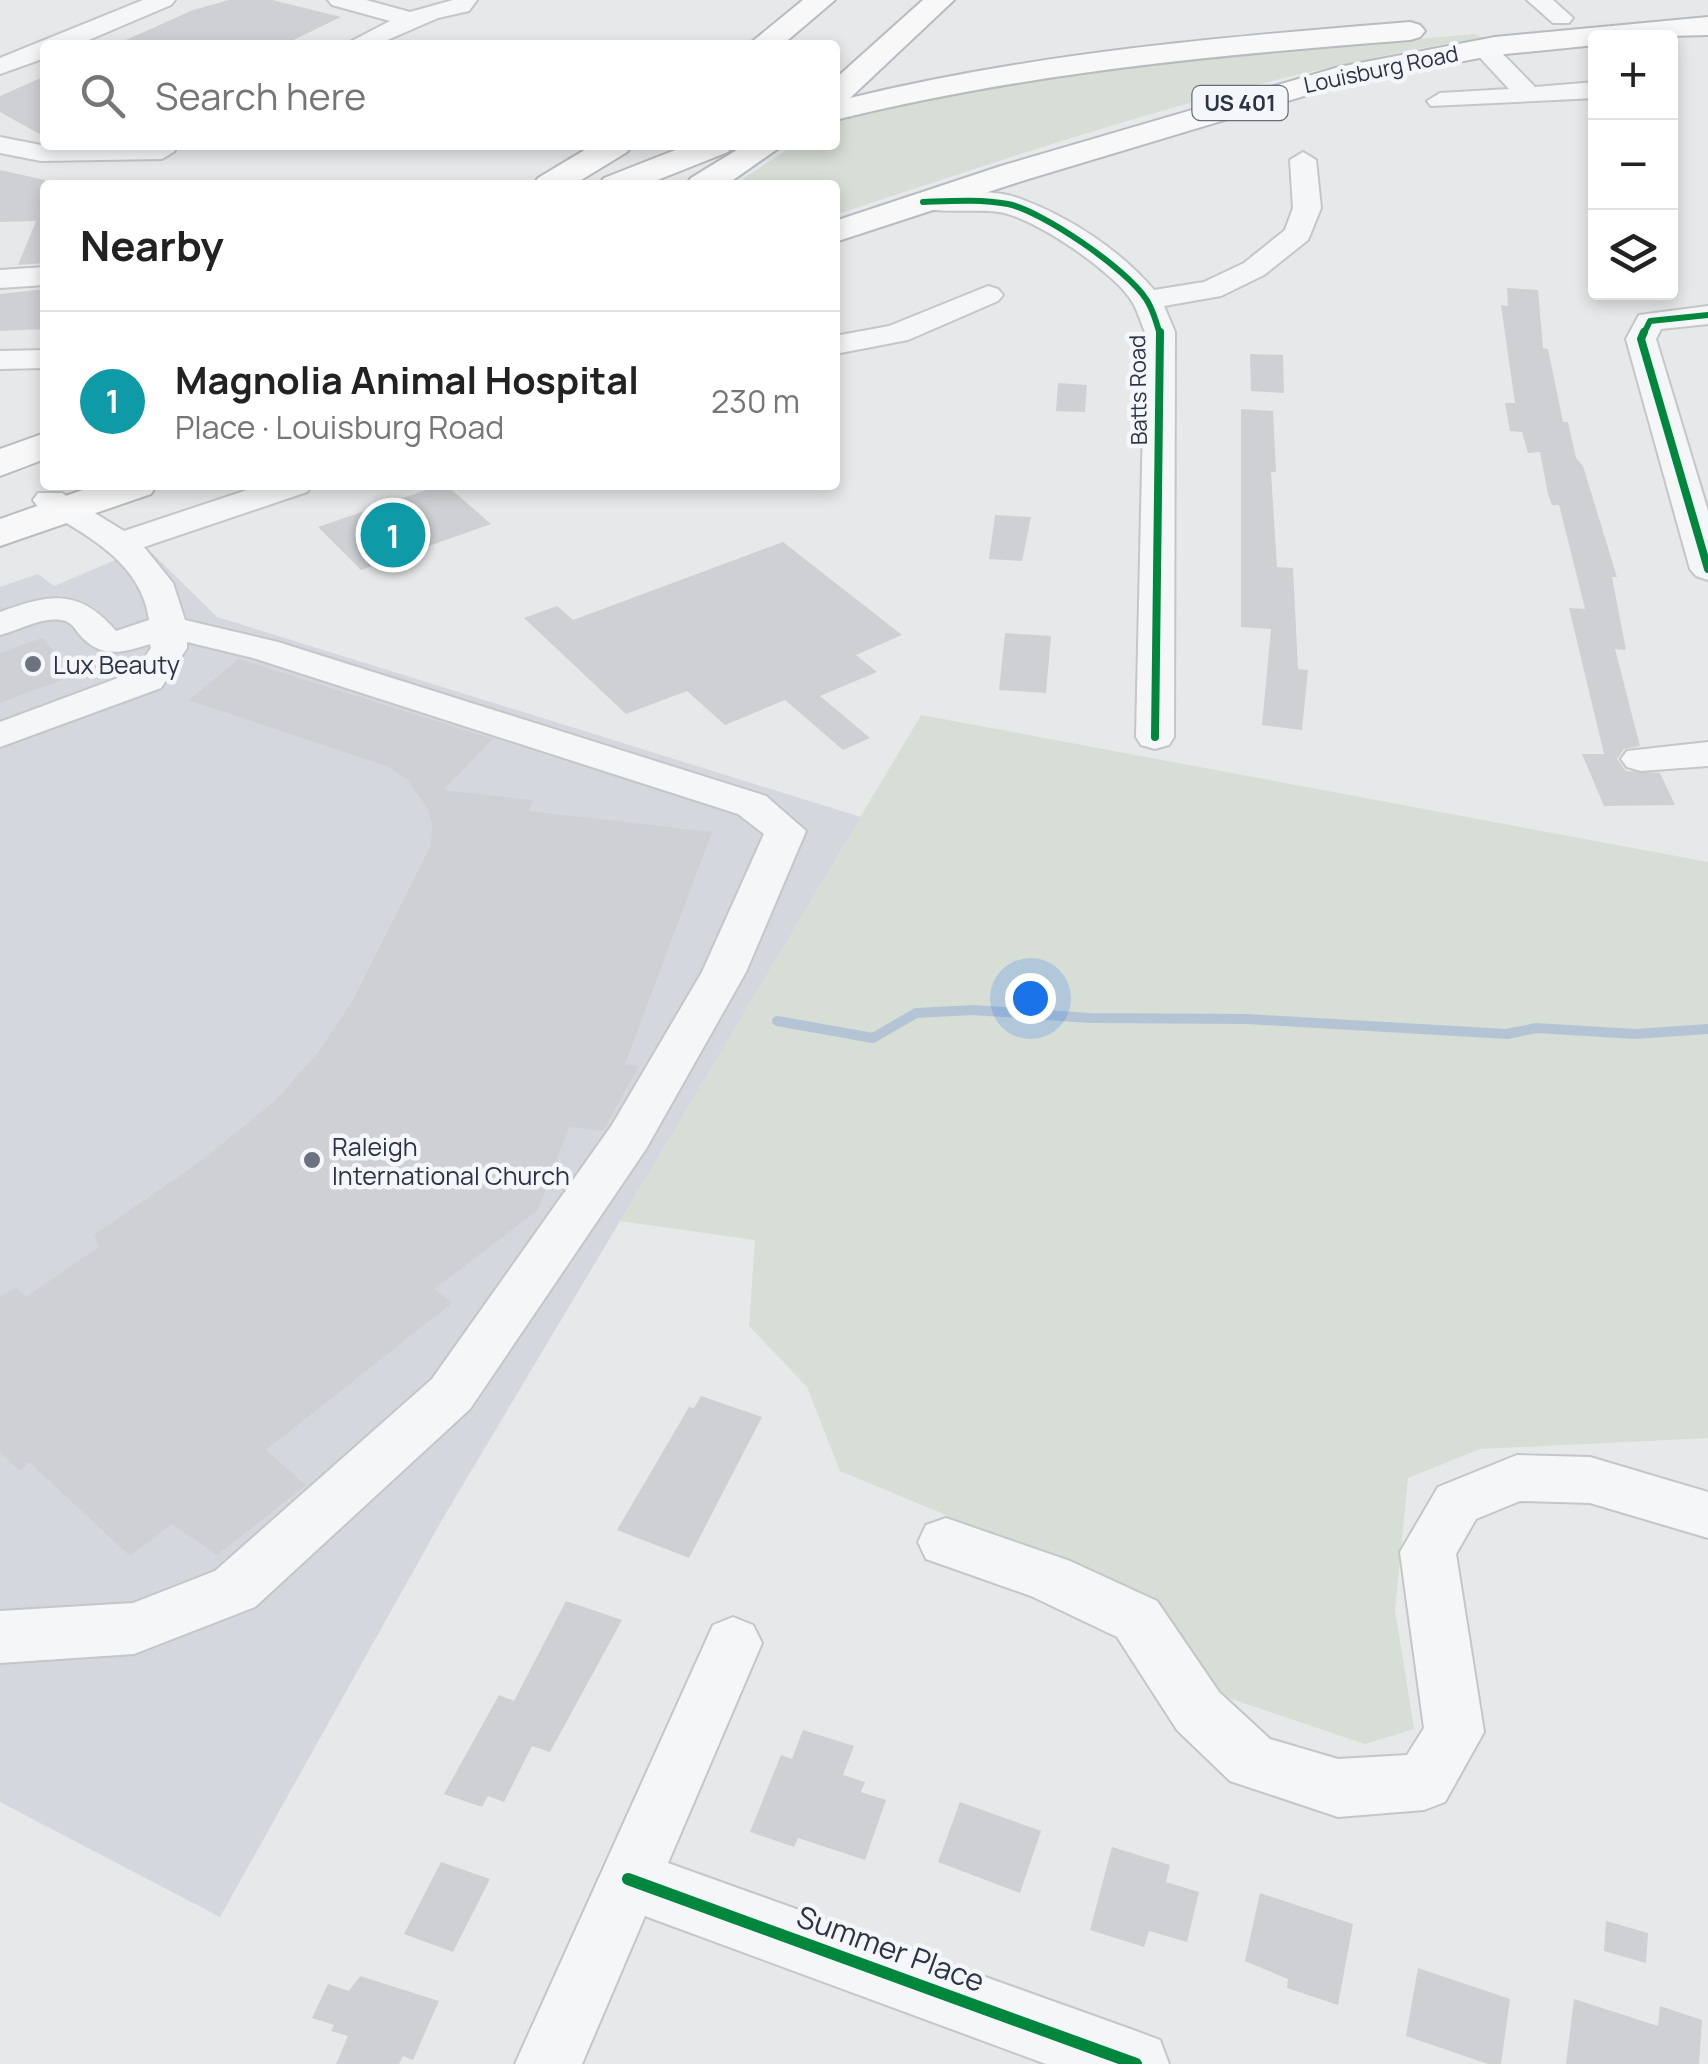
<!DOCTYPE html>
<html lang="en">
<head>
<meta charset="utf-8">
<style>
	:root { --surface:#fff; --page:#f6f6f6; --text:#222; --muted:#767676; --line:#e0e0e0; --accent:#0f766e }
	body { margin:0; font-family:Manrope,sans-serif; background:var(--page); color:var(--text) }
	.controls { position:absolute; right:30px; top:30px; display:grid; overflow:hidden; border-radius:10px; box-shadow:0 5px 15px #0003 }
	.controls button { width:90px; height:90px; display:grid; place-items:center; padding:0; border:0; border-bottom:2px solid var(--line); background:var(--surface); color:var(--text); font:50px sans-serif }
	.you { position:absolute; left:1030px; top:998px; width:35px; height:35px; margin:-25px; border:8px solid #fff; border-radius:50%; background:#1a73e8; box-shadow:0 0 0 15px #1a73e833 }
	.badge { display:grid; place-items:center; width:65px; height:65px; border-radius:50%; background:var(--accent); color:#fff; font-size:32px; font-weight:700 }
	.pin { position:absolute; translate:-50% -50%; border:5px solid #fff; box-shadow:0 2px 10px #0006 }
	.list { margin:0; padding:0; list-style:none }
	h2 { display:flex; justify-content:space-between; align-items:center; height:130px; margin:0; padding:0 40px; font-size:42px }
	h2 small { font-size:32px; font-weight:400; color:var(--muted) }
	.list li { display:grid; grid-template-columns:65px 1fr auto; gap:30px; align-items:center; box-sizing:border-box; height:180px; padding:0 40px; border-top:2px solid var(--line) }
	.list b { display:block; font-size:38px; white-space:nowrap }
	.list p { margin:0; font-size:32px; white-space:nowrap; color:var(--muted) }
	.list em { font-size:32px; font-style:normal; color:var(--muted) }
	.icon { flex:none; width:55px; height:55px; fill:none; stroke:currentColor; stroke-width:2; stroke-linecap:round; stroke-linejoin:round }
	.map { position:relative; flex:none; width:1708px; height:2064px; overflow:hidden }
	.search { position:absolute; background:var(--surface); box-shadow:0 5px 15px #0003; left:40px; top:40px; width:800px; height:110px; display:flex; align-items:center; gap:25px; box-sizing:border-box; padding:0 35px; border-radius:10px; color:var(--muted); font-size:38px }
	.panel { position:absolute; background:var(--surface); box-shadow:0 5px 15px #0003; left:40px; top:180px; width:800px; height:310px; border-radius:10px }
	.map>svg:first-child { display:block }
	.built { fill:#d4d7dd }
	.green { fill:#d6ded6 }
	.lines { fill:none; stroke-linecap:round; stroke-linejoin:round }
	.stream { stroke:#b4c4d5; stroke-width:10 }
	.building { fill:#ced0d3 }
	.minor-casing { stroke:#c4c6c8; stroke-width:4 }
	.highway-casing { stroke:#b8bbbf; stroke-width:4 }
	.minor { fill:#f5f6f7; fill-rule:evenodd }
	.highway { fill:#f8f8f8; fill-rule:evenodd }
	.cycleway-far2-casing { stroke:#f4f6f9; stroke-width:10 }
	.cycleway-far1-casing { stroke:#f4f6f9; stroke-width:12 }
	.cycleway-casing { stroke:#f4f6f9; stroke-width:19 }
	.cycleway-far2 { stroke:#00873e; stroke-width:6 }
	.cycleway-far1 { stroke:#00873e; stroke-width:8 }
	.cycleway { stroke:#00873e; stroke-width:12 }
	.poi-dot { fill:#6c737f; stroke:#f4f6f9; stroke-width:4 }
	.labels { text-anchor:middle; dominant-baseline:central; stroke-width:9; stroke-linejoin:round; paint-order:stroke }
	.far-street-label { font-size:22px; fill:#2b3445; stroke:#f4f6f9 }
	.shield { fill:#f4f6f9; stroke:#676e7b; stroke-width:2.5 }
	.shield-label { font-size:22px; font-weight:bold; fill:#2b3445 }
	.poi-label { font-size:25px; fill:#2b3445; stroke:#f4f6f9; text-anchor:start }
	.near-street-label { font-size:30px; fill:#2b3445; stroke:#f4f6f9 }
</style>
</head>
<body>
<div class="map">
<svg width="1708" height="2064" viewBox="0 0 1708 2064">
	<rect width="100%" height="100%" fill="#e6e8ea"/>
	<polygon class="built" points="146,547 217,617 861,817 443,1518 220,1917 0,1802 0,587 38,574 54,586"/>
	<g class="green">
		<path d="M1474,34L1484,38C1263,71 1046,145 835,215V185H734L794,145H835V118L1016,80L1138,64Z"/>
		<polygon points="921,715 1708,862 1708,1438 1480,1449 1408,1478 1395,1610 1414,1729 1365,1744 1217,1694 1105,1581 840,1471 807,1387 749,1326 755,1240 620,1221"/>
	</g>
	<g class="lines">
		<polyline class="stream" points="777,1021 873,1038 916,1013 973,1010 1090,1018 1247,1019 1507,1034 1536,1028 1635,1034 1708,1029"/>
	</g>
	<g class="building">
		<polygon points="229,0 272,0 341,17 283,45 115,45 193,10"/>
		<polygon points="45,76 45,137 0,112 0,96"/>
		<polygon points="0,170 45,180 45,263 18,265 36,221 0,222"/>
		<polygon points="1507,288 1538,290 1543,348 1548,349 1563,422 1568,422 1576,458 1583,466 1617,577 1612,577 1626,650 1615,649 1640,746 1624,749 1617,759 1626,771 1660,773 1675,805 1604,806 1582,754 1604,754 1569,608 1585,609 1559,505 1552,505 1548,494 1540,452 1528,453 1522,432 1510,431 1505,403 1515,403 1501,305 1508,306"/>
		<polygon points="45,289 45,329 0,331 0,294"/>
		<polygon points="1250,354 1283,355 1284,393 1251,391"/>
		<polygon points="1058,383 1087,385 1085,412 1056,411"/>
		<polygon points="1241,409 1273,411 1276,472 1271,472 1277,567 1293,568 1298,669 1308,670 1302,730 1262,725 1271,629 1241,627"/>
		<polygon points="441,485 446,485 491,524 361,570 318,527"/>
		<polygon points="995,515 1031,517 1022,561 989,559"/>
		<polygon points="783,542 902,635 856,655 877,672 820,696 870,738 843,750 785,700 725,725 687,691 626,714 524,618 557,606 573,620"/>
		<polygon points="1005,633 1051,636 1046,693 999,690"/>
		<polygon points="42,638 75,675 0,703 0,653"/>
		<polygon points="239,659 493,739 443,790 532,800 529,811 712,832 625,1064 639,1066 603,1131 569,1127 538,1210 434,1289 452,1303 266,1450 306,1485 217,1555 172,1524 130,1556 29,1462 20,1471 0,1452 0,1296 16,1288 26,1297 99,1247 94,1235 201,1161 277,1099 320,1050 353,1000 431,845 432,824 428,809 407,779 387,766 189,700"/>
		<polygon points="701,1396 762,1417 689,1558 617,1530 689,1407 694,1408"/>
		<polygon points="566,1601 622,1620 550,1752 532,1746 504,1802 488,1796 482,1807 444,1794 499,1695 514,1701"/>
		<polygon points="803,1730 854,1746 843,1775 865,1782 861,1792 886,1800 865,1860 798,1838 794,1847 750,1832 781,1755 792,1759"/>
		<polygon points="960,1802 1041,1831 1020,1893 938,1862"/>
		<polygon points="1112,1847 1170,1865 1166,1882 1199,1892 1187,1942 1149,1931 1144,1947 1090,1930"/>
		<polygon points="441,1862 490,1879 453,1952 404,1934"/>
		<polygon points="1260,1893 1353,1924 1338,2005 1287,1988 1288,1979 1245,1961"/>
		<polygon points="1606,1921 1648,1933 1646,1963 1604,1951"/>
		<polygon points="1418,1968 1510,1999 1501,2064 1488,2064 1406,2036"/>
		<polygon points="360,1976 439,2001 413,2060 403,2056 399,2064 336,2064 348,2036 331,2031 334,2025 312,2018 328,1984 349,1991"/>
		<polygon points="1574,1999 1658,2026 1660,2006 1702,2020 1699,2064 1566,2064"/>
	</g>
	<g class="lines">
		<defs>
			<g id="minor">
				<polygon points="143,0 175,0 171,5 77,45 45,45 45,58 0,74 0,58"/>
				<polygon points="328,0 366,0 410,12 453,0 477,0 469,11 438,18 376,45 344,45 390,21 332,5"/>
				<polygon points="1527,0 1553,0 1573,18 1569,23 1553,23"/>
				<polygon points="1483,41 1492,43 1535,87 1596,82 1596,98 1431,106 1427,101 1440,93 1509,89 1471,48"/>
				<polygon points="0,137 41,145 170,145 175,151 162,159 41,161 0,153"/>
				<path d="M1303,152L1316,160L1321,208L1308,240L1264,275L1221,296L1164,306L1175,332L1174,737L1169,745L1155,749L1141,745L1136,737L1145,332C1141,323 1138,312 1133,303C1116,273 1034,217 999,212C979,208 920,216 909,202C918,191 931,193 945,193C969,192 998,190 1021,199C1070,217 1121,251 1154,290L1204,282L1244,263L1285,230L1293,208L1290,160Z"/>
				<polygon points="45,267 45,285 0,288 0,270"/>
				<polygon points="988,286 998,289 1003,295 998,301 908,340 835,354 835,336 889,326"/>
				<polygon points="1708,306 1708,324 1661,329 1656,339 1708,511 1708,580 1696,576 1690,569 1626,339 1639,315"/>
				<polygon points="45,350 45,368 0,369 0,351"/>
				<path d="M262,485H312L307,492L144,547L173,583L185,620L278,642L766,796L806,831L746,972L646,1149L470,1409L255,1607L134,1654L0,1663V1611L133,1603L215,1571L432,1379L612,1125L702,972L764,834L738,814L253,658L187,642V648L161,688L0,747V722L134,672L151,648L150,644C122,653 100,659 79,634C74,627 70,621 61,620C41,617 20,630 0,635V612C50,594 79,588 116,631L149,620C142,562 84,533 38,507L33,500L38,493H62L124,531Z"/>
				<polygon points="1708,742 1708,766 1641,771 1627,767 1621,759 1627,751"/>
				<polygon points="1517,1455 1590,1457 1708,1492 1708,1538 1590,1503 1520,1501 1476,1519 1456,1554 1484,1732 1445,1802 1424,1810 1338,1817 1230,1781 1177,1730 1117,1637 1031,1596 926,1559 918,1542 926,1525 946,1518 1070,1561 1157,1601 1219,1692 1270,1739 1338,1759 1407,1755 1424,1728 1400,1552 1438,1487"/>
				<polygon points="733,1617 753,1625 762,1643 668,1863 1136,2031 1160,2040 1169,2064 1046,2064 645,1916 582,2064 515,2064 713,1625"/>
			</g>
			<g id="highway">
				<polygon points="803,0 835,0 782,45 748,45"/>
				<path d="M923,0H954L850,98C1034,53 1222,37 1410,22L1420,25L1425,31L1420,37L1410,40C1216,55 1024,73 835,120V79Z"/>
				<polygon points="1708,17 1708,35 1596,38 1596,45 1495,55 1344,84 1025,180 835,242 835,221 1001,166 1339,67 1495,37"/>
				<polygon points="593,145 632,145 627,152 573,185 533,185 538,178"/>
				<polygon points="688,145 733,145 728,152 645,185 599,185 604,178"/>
				<polygon points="745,145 783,145 726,185 686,185 691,178"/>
				<polygon points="45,433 45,459 0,476 0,449"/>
				<polygon points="97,485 157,485 151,494 0,546 0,519"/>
			</g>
		</defs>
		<use href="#minor" class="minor-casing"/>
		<use href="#highway" class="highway-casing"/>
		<use href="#minor" class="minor"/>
		<use href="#highway" class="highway"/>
		<defs>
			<g id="cycleway-far2">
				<path d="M923,202C951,201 980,199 1008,204C1042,211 1127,269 1146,299C1153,309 1157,324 1160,335"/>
				<polyline points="1643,335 1650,321 1708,315"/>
			</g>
			<g id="cycleway-far1">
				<polyline points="1644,332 1641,339 1708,569"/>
				<polyline points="1155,737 1160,332"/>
			</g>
			<polyline id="cycleway" points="628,1879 1136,2064"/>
		</defs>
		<use href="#cycleway-far2" class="cycleway-far2-casing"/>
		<use href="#cycleway-far1" class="cycleway-far1-casing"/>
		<use href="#cycleway" class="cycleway-casing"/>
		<use href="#cycleway-far2" class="cycleway-far2"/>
		<use href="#cycleway-far1" class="cycleway-far1"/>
		<use href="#cycleway" class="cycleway"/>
	</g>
	<g class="poi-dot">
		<circle cx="33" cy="664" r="10"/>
		<circle cx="312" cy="1160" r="10"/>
	</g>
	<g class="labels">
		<g class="far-street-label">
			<text transform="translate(1381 69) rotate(-12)">Louisburg Road</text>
			<text transform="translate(1138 390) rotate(-91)">Batts Road</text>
		</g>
		<rect class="shield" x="1192.5" y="86" width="95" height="34" rx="8"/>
		<g class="shield-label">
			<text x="1240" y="103">US 401</text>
		</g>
		<g class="poi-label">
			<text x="53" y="664">Lux Beauty</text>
			<text x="332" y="1146">Raleigh<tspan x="332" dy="29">International Church</tspan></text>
		</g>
		<g class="near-street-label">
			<text transform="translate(891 1948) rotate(20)">Summer Place</text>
		</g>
	</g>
</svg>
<div class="controls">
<button>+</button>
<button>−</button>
<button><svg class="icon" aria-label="layers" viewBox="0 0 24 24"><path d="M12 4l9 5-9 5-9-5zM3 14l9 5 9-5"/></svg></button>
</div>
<div class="you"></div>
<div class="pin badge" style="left:393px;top:535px;background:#0f9aa8">1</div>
<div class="search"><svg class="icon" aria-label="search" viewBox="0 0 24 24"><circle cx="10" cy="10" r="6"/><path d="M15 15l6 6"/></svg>Search here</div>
<section class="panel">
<h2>Nearby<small></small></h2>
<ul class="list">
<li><span class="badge" style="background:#0f9aa8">1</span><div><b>Magnolia Animal Hospital</b><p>Place · Louisburg Road</p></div><em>230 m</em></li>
</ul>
</section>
</div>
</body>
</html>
